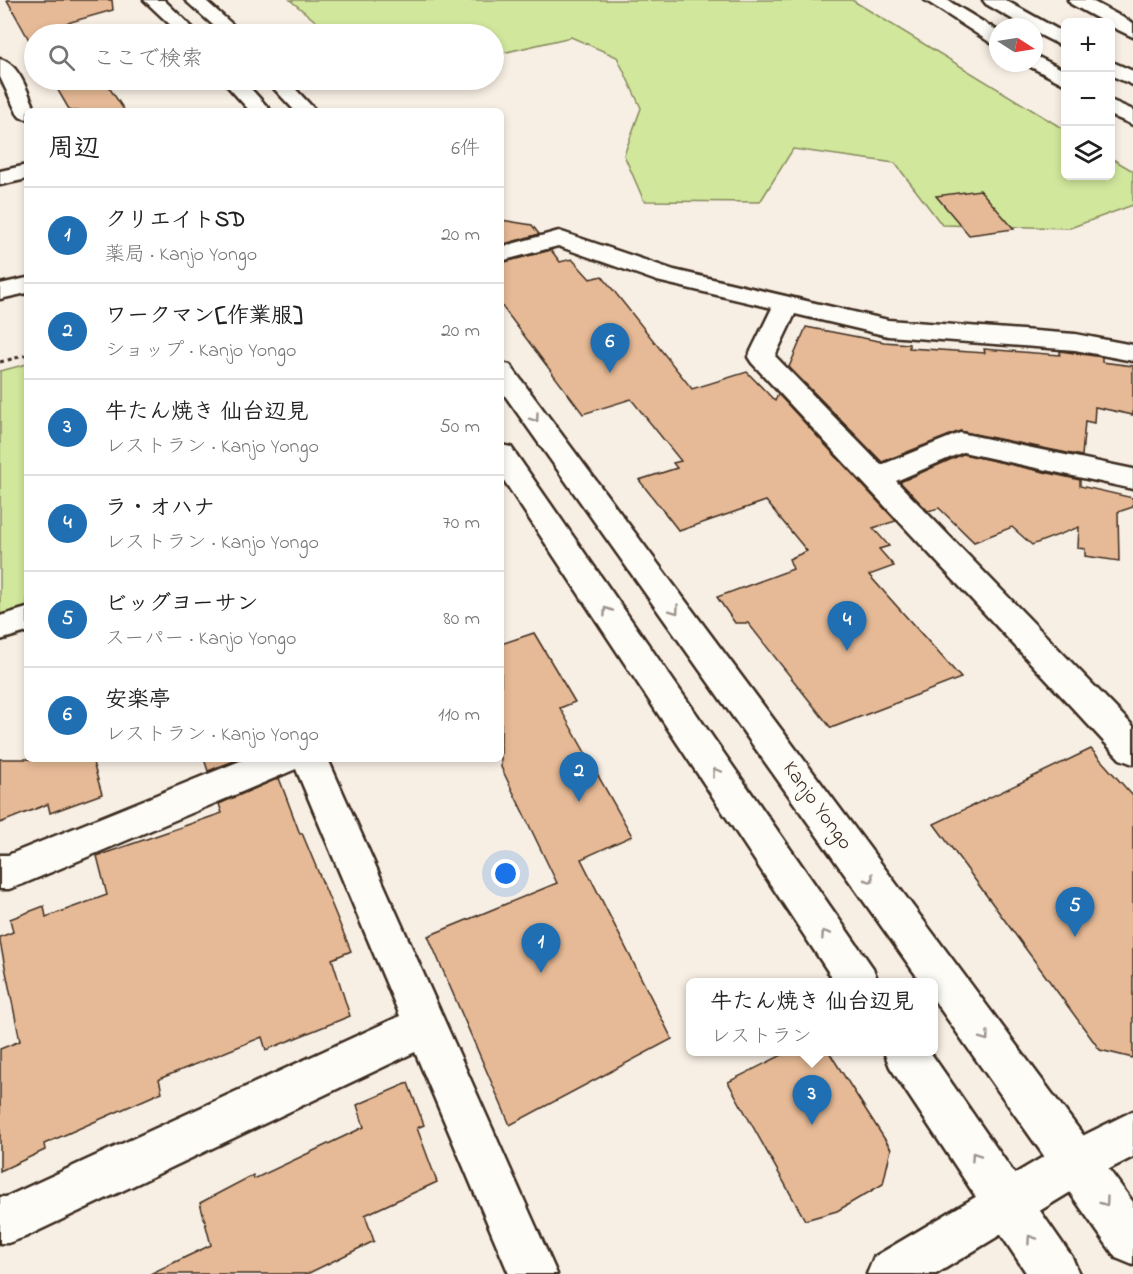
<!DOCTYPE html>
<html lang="ja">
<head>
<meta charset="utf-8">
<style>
	:root { --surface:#fff; --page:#f2f2f2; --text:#222; --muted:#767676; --line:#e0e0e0; --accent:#1f6fb2 }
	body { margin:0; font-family:"Indie Flower","Klee One",sans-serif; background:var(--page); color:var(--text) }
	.controls { position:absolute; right:18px; top:18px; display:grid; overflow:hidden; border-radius:9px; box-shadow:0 3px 9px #0003 }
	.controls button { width:54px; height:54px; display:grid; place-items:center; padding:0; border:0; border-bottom:2px solid var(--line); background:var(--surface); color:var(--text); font:30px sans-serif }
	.compass { position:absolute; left:989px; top:18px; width:54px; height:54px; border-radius:50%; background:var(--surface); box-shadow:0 3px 9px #0003; rotate:102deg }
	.you { position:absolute; left:506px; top:874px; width:21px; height:21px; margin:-15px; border:4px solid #fff; border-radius:50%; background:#1a73e8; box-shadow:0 0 0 9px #1a73e833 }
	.badge { display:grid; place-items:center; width:39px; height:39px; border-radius:50%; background:var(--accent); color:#fff; font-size:20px; font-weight:700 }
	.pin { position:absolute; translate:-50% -50px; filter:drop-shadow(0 2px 3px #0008) }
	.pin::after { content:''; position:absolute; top:32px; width:21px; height:18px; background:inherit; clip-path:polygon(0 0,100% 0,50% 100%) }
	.popup { position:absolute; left:686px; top:978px; width:252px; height:78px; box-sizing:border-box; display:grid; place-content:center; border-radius:9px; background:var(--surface); filter:drop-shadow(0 2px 4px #0005); font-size:20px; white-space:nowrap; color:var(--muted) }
	.popup b { font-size:22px; color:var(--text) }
	.popup::after { content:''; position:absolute; left:50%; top:100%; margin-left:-12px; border:12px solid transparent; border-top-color:var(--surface) }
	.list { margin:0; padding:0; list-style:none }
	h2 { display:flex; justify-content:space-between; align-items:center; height:78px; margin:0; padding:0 24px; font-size:26px }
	h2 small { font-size:20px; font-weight:400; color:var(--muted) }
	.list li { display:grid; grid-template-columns:39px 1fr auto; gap:18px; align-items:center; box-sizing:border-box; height:96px; padding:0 24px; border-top:2px solid var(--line) }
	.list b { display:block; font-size:22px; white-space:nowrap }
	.list p { margin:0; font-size:20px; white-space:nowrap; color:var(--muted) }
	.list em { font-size:20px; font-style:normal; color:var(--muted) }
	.icon { flex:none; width:33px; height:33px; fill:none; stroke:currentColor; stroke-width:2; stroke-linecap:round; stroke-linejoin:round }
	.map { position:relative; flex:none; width:1133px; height:1274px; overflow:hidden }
	.search { position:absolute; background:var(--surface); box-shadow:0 3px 9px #0003; left:24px; top:24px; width:480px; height:66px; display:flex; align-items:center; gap:15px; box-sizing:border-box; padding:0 21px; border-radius:33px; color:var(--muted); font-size:22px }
	.panel { position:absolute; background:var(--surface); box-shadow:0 3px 9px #0003; left:24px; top:108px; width:480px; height:654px; border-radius:9px }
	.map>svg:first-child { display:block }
	.green { fill:#d0e79c; stroke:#86885d; stroke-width:1.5 }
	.building { fill:#e6ba96; stroke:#3b2a1e; stroke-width:1.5 }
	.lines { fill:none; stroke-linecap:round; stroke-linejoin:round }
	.street-casing { stroke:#3b2a1e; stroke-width:5 }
	.secondary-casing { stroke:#3b2a1e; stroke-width:5 }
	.primary-casing { stroke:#3b2a1e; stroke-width:5 }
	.highway-casing { stroke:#3b2a1e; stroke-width:5 }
	.path { stroke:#3b2a1e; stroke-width:3; stroke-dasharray:4 4; stroke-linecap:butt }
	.street { fill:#fdfcf7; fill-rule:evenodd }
	.secondary { fill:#fdfcf7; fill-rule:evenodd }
	.primary { fill:#fdfcf7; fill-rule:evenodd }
	.highway { fill:#fdfcf7; fill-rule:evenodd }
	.oneway { stroke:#9c938a }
	.labels { text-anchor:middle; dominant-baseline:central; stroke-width:4.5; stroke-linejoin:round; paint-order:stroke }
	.street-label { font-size:21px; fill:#3b2a1e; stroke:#fdfcf7 }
</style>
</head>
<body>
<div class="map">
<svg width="1133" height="1274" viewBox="0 0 1133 1274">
	<rect width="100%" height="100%" fill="#f8efe4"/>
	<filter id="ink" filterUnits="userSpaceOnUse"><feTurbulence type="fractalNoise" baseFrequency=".0167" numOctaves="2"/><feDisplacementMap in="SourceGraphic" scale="12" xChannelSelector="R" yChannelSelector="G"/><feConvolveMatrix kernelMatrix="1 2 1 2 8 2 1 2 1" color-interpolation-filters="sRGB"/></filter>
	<g filter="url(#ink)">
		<g class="green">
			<polygon points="290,0 852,0 1065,130 1066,176 1110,176 1111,158 1133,171 1133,205 1070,228 942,225 895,163 793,149 760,202 644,201 624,155 641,108 617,57 571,37 494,55 494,34 331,34"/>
			<polygon points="27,364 27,609 0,618 0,371"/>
		</g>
		<g class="building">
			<polygon points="7,0 112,0 113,10 53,27 61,34 34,34 34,49"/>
			<polygon points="52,80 104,80 125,111 70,111"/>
			<polygon points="980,190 1014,229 969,235 936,196"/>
			<polygon points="501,220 532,225 539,234 501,245"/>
			<polygon points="551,250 560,262 572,259 590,279 602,276 692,389 747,372 775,401 778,394 896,521 873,528 889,546 879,549 894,566 869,575 961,678 831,728 748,623 735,623 717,597 793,569 789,559 807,551 766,501 679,531 639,480 677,468 673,463 681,461 631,399 583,414 501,305 501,263"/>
			<polygon points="806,327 884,342 909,344 909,348 985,353 984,349 1060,355 1060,351 1102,357 1102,362 1133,366 1133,415 1095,407 1094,423 1085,421 1082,456 960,431 882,462 789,367"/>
			<polygon points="963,454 1080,480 1080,486 1133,498 1133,507 1118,512 1119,561 1085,556 1085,549 1078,548 1079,527 1032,545 1012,527 974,542 939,508 928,511 900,482"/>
			<polygon points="534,633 575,702 560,708 632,836 581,859 672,1039 510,1125 428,936 557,883 501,767 501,644"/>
			<polygon points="1091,749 1133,796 1133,1058 1100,1050 934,824"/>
			<polygon points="0,759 92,759 102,794 50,813 48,804 0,823"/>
			<polygon points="204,759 239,759 208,771"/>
			<polygon points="279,778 300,834 302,833 351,951 332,959 350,1016 266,1050 262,1037 159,1079 162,1092 44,1144 45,1150 0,1171 0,1049 20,1041 0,942 0,937 13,932 10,919 44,906 46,917 107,895 97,856 222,813 219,804"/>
			<polygon points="788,1052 829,1052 891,1149 883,1184 837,1211 805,1220 728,1082"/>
			<polygon points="408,1083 424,1125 417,1128 437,1182 365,1215 374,1241 307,1274 150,1274 211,1245 200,1203 253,1175 254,1179 364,1127 357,1105"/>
		</g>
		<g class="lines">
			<defs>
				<g id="street">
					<polygon points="1068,0 1090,0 1133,23 1133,37 1110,26 1110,22 1104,22 1071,4"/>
					<path d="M0,59C20,64 28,94 36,111H27V119L20,117L17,113L0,77Z"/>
					<polygon points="27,165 27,179 0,185 0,171"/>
					<polygon points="559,231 674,270 888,320 1075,334 1133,345 1133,361 1075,350 888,336 795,314 775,356 881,465 960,433 1133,469 1133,489 963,452 896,481 1133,726 1133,764 1120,759 752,363 748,357 772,308 657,281 558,246 501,261 501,247"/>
					<polygon points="27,278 27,293 0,299 0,284"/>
					<polygon points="27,608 27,632 0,640 0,616"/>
					<polygon points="245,759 328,759 557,1274 509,1274 415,1052 25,1237 8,1243 0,1243 0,1197 6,1197 400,1016 296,769 23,884 9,889 0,889 0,855 8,855"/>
					<polygon points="1133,1111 1133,1157 1076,1186 1060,1179 1053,1163 1060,1147"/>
				</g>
				<polygon id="secondary" points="1076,1140 1092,1147 1099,1163 1092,1179 936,1274 867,1274 874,1257 1060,1147"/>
				<g id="primary">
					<polygon points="144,0 164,0 199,34 180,34"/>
					<polygon points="185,0 205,0 243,34 223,34"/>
					<polygon points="222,80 243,80 271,111 250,111"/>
					<polygon points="266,80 287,80 316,111 295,111"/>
					<polygon points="501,363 510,365 1133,1202 1133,1265 1116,1258 934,1000 934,982 921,982 501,390"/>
					<polygon points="501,445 511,447 873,968 878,982 835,982 501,476"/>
					<polygon points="884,1052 930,1052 1072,1257 1079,1274 1027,1274 890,1067"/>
				</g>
				<g id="highway">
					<polygon points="925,0 947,0 998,31 998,45 991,43"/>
					<polygon points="983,0 1005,0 1066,34 1066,48 1034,32 1034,27 1026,27 986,4"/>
					<polygon points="1034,55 1066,71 1066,85 1027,65 1026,63 1034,63"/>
					<polygon points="1110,61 1133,71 1133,85 1110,75"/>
					<polygon points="1110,100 1133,110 1133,125 1110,115"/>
				</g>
			</defs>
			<use href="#street" class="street-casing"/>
			<use href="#secondary" class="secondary-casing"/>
			<use href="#primary" class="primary-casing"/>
			<use href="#highway" class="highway-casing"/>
			<polyline class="path" points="0,362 27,355"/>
			<use href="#street" class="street"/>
			<use href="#secondary" class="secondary"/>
			<use href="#primary" class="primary"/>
			<use href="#highway" class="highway"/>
		</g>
		<defs><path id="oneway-chevron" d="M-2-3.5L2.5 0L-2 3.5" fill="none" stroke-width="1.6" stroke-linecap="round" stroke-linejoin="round" transform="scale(1.5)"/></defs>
		<g class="oneway">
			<use href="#oneway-chevron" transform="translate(535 418) rotate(54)"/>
			<use href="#oneway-chevron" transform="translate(675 610) rotate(54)"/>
			<use href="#oneway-chevron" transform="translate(607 611) rotate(-124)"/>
			<use href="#oneway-chevron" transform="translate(716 772) rotate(-124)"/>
			<use href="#oneway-chevron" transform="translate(870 879) rotate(54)"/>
			<use href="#oneway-chevron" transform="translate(825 934) rotate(-124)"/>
			<use href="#oneway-chevron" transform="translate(985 1037) rotate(54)"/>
			<use href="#oneway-chevron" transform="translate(975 1156) rotate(-124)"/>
			<use href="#oneway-chevron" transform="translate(1105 1202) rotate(54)"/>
			<use href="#oneway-chevron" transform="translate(1031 1239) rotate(-124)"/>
		</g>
	</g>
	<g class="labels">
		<g class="street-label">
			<text transform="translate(817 806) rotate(54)">Kanjo Yongo</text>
		</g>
	</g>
</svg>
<div class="controls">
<button>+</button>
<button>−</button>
<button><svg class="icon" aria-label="layers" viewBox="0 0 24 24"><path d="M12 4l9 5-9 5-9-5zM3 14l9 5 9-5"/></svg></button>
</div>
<svg class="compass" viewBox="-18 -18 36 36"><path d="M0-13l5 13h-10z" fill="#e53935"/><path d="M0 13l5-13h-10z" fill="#767676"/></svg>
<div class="you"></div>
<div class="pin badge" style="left:541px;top:973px">1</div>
<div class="pin badge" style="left:579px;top:802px">2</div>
<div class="pin badge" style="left:812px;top:1125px">3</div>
<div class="popup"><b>牛たん焼き 仙台辺見</b>レストラン</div>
<div class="pin badge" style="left:847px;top:651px">4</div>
<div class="pin badge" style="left:1075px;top:937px">5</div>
<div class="pin badge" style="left:610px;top:373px">6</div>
<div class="search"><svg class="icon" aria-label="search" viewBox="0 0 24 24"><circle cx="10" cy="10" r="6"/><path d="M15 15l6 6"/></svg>ここで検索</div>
<section class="panel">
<h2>周辺<small>6件</small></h2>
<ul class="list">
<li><span class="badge">1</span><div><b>クリエイトSD</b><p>薬局 · Kanjo Yongo</p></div><em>20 m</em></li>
<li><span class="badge">2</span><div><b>ワークマン[作業服]</b><p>ショップ · Kanjo Yongo</p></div><em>20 m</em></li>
<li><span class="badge">3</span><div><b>牛たん焼き 仙台辺見</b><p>レストラン · Kanjo Yongo</p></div><em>50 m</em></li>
<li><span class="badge">4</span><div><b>ラ・オハナ</b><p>レストラン · Kanjo Yongo</p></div><em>70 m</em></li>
<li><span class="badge">5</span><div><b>ビッグヨーサン</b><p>スーパー · Kanjo Yongo</p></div><em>80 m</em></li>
<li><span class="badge">6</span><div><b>安楽亭</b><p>レストラン · Kanjo Yongo</p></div><em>110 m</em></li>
</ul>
</section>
</div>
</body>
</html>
